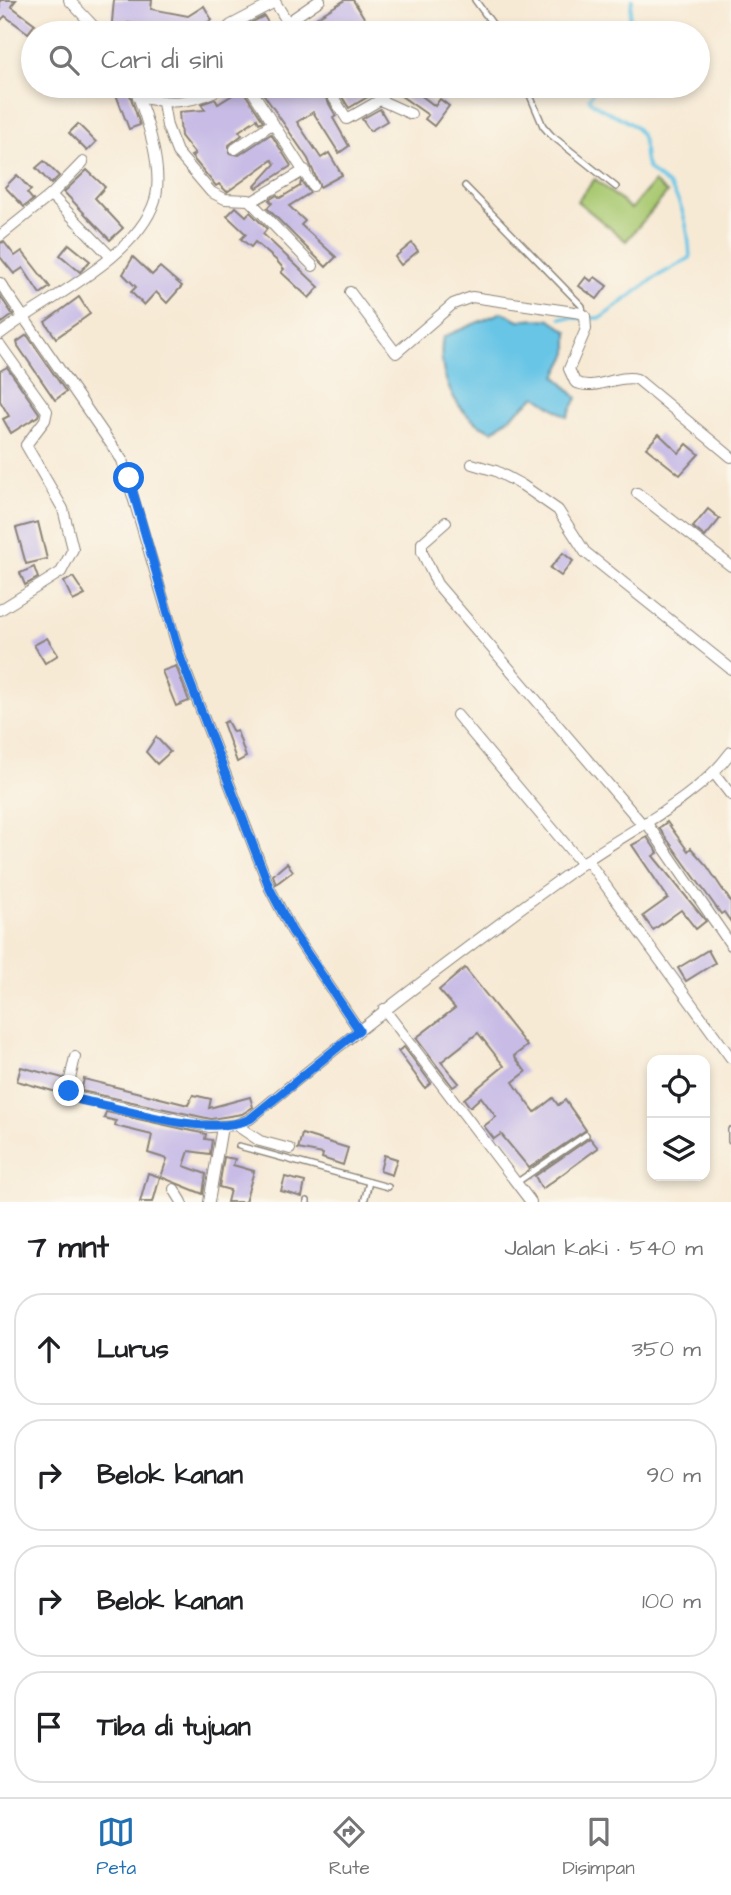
<!DOCTYPE html>
<html lang="id">
<head>
<meta charset="utf-8">
<style>
	:root { --surface:#fff; --page:#f6f6f6; --text:#202124; --muted:#757577; --line:#e0e0e0; --accent:#1f6fb2 }
	body { margin:0; font-family:"Architects Daughter",sans-serif; background:var(--page); color:var(--text) }
	.controls { position:absolute; right:21px; bottom:21px; display:grid; overflow:hidden; border-radius:14px; box-shadow:0 4px 10px #0003 }
	.controls button { width:63px; height:63px; display:grid; place-items:center; padding:0; border:0; border-bottom:2px solid var(--line); background:var(--surface); color:var(--text); font:35px sans-serif }
	.stop { position:absolute; width:21px; height:21px; margin:-16px; border:5px solid #1a73e8; border-radius:50%; background:#fff }
	.stop.end { background:#1a73e8; border-color:#fff; box-shadow:0 2px 7px #0008 }
	.list { margin:0; padding:0; list-style:none }
	h2 { display:flex; justify-content:space-between; align-items:center; height:91px; margin:0; padding:0 28px; font-size:30px }
	h2 small { font-size:23px; font-weight:400; color:var(--muted) }
	.list li { display:grid; grid-template-columns:46px 1fr auto; gap:21px; align-items:center; box-sizing:border-box; height:112px; margin:0 14px 14px; padding:0 14px; border:2px solid var(--line); border-radius:28px }
	.list b { display:block; font-size:26px; white-space:nowrap }
	.list em { font-size:23px; font-style:normal; color:var(--muted) }
	.icon { flex:none; width:38px; height:38px; fill:none; stroke:currentColor; stroke-width:2; stroke-linecap:round; stroke-linejoin:round }
	.map { position:relative; flex:none; width:731px; height:1202px; overflow:hidden }
	.search { position:absolute; background:var(--surface); box-shadow:0 4px 10px #0003; left:21px; right:21px; top:21px; height:77px; display:flex; align-items:center; gap:18px; box-sizing:border-box; padding:0 24px; border-radius:38px; color:var(--muted); font-size:26px }
	.sheet { height:595px; background:var(--surface) }
	nav { display:flex; justify-content:space-around; align-items:center; box-sizing:border-box; height:98px; border-top:2px solid var(--line); background:var(--surface); font-size:19px; color:var(--muted) }
	nav a { display:grid; justify-items:center; gap:4px }
	nav .on { color:var(--accent) }
	.map>svg:first-child { display:block }
	.green { fill:#a9c971; stroke:#627246; stroke-width:2 }
	.water { fill:#68c5e6; stroke:#427081; stroke-width:2 }
	.lines { fill:none; stroke-linecap:round; stroke-linejoin:round }
	.stream { stroke:#68c5e6; stroke-width:3.5 }
	.building { fill:#c8bce6 }
	.lane-casing { stroke:#8a8378; stroke-width:8 }
	.street-casing { stroke:#8a8378; stroke-width:12 }
	.lane { stroke:#fff; stroke-width:5 }
	.street { stroke:#fff; stroke-width:10 }
	.route { stroke:#1a73e8; stroke-width:9 }
</style>
</head>
<body>
<div class="map">
<svg width="731" height="1202" viewBox="0 0 731 1202">
	<rect width="100%" height="100%" fill="#fbf7ec"/>
	<filter id="ink" filterUnits="userSpaceOnUse"><feTurbulence type="fractalNoise" baseFrequency=".0143" numOctaves="2"/><feDisplacementMap in="SourceGraphic" scale="14" xChannelSelector="R" yChannelSelector="G"/><feConvolveMatrix kernelMatrix="1 2 1 2 8 2 1 2 1" color-interpolation-filters="sRGB"/></filter>
	<filter id="wash" filterUnits="userSpaceOnUse"><feTurbulence type="fractalNoise" baseFrequency=".00686" numOctaves="4" result="noise"/><feDisplacementMap in="SourceGraphic" scale="28" xChannelSelector="R" yChannelSelector="G"/><feGaussianBlur stdDeviation="1.57" result="paint"/><feColorMatrix in="noise" values="0 0 0 0 0 0 0 0 0 0 0 0 0 0 0 0 0 1.4 0 .05"/><feComposite in="paint" operator="in"/></filter>
	<g filter="url(#wash)">
		<rect width="100%" height="100%" fill="#f7ead5"/>
		<polygon class="green" points="595,179 631,209 654,182 667,193 626,241 577,201"/>
		<path class="water" d="M502,312L519,320L550,319L568,332V353L556,376L577,398L567,417L536,396L493,431C456,418 436,374 443,337Z"/>
		<g class="lines">
			<g class="stream">
				<polyline points="632,33 629,21 632,0"/>
				<path d="M561,318H601L656,277L690,258C689,233 685,206 669,186C663,180 652,174 648,168C641,155 649,141 635,127C621,114 601,113 589,99L596,86"/>
			</g>
		</g>
		<g id="blocks">
			<g class="building">
				<polygon points="0,0 16,0 11,6 35,24 28,33 5,16 0,21"/>
				<polygon points="114,0 152,0 151,9 188,16 204,6 212,20 199,27 202,33 161,33 161,29 128,23 126,33 111,33"/>
				<polygon points="345,0 353,0 370,27 361,33 301,33 300,28"/>
				<polygon points="264,16 274,33 239,33 237,30"/>
				<polygon points="122,86 127,86 140,125 129,129 114,89"/>
				<polygon points="258,86 319,86 336,116 333,118 349,146 339,153 313,112 297,122 321,158 329,153 342,175 320,187 308,159"/>
				<polygon points="335,86 386,86 349,108"/>
				<polygon points="387,86 417,86 414,90 435,106 440,99 449,106 434,126 425,119 428,115"/>
				<polygon points="242,89 263,121 259,123 257,119 239,131 242,135 229,145 229,153 239,155 271,134 291,166 257,188 255,186 275,164 272,160 227,192 219,184 216,186 191,156 195,154 181,136 179,112 205,110 201,104 215,99 218,104"/>
				<polygon points="380,109 387,121 370,131 362,119"/>
				<polygon points="78,124 96,142 87,151 69,133"/>
				<polygon points="44,161 59,176 51,184 36,168"/>
				<polygon points="87,170 105,187 95,198 123,228 110,240 64,192"/>
				<polygon points="17,175 31,190 27,193 33,200 24,207 5,187"/>
				<polygon points="301,181 310,193 289,206 305,221 301,225 336,257 326,267 267,208 272,203 269,200 277,195 280,198 300,186"/>
				<polygon points="236,207 246,216 250,212 267,229 263,234 319,287 309,298 281,272 284,269 276,260 255,242 251,247 241,239 246,234 227,216"/>
				<polygon points="4,242 15,256 22,251 50,287 40,294 23,268 14,274 0,257 0,243"/>
				<polygon points="412,243 418,251 401,265 395,257"/>
				<polygon points="69,244 90,261 80,272 60,255"/>
				<polygon points="133,257 152,275 160,267 182,286 167,303 156,292 144,305 131,292 136,287 123,274"/>
				<polygon points="586,277 591,281 595,277 607,286 597,299 579,286"/>
				<polygon points="0,296 13,315 2,323 0,319"/>
				<polygon points="79,297 90,314 56,338 45,322"/>
				<polygon points="27,335 66,392 55,400 18,346 17,342"/>
				<polygon points="7,367 39,413 38,416 11,433 3,419 9,416 0,401 0,371"/>
				<polygon points="659,434 679,453 687,444 699,454 680,475 646,448"/>
				<polygon points="708,509 720,519 705,537 693,527"/>
				<polygon points="38,522 47,559 26,564 16,528"/>
				<polygon points="563,553 573,561 561,576 550,568"/>
				<polygon points="34,567 38,578 25,585 20,573"/>
				<polygon points="73,577 85,595 73,601 64,582"/>
				<polygon points="47,638 58,655 45,663 34,645"/>
				<polygon points="176,666 189,701 176,706 162,671"/>
				<polygon points="227,721 233,732 237,731 246,757 237,762 223,723"/>
				<polygon points="156,737 170,752 157,764 146,752"/>
				<polygon points="667,822 688,851 691,848 707,866 731,902 731,922 724,912 721,914 659,828"/>
				<polygon points="647,837 658,853 653,856 706,921 696,929 681,910 653,930 643,916 668,898 632,845"/>
				<polygon points="287,863 293,871 276,884 273,875"/>
				<polygon points="708,950 715,963 686,981 678,968"/>
				<polygon points="465,968 527,1046 514,1056 526,1072 513,1082 522,1095 535,1112 553,1098 558,1105 565,1100 586,1130 529,1168 501,1134 494,1139 484,1126 496,1117 481,1097 470,1107 464,1099 504,1066 478,1033 441,1062 459,1083 453,1087 416,1038 455,1008 439,990"/>
				<polygon points="404,1047 431,1083 425,1088 398,1051"/>
				<polygon points="21,1067 63,1078 60,1093 17,1081"/>
				<polygon points="84,1079 188,1105 193,1095 211,1099 209,1108 250,1097 253,1107 242,1114 211,1119 81,1091"/>
				<polygon points="106,1112 206,1134 205,1139 212,1140 210,1154 189,1151 184,1166 206,1174 203,1194 161,1177 167,1159 148,1153 152,1135 115,1126 116,1121 104,1118"/>
				<polygon points="302,1134 348,1148 343,1165 322,1158 323,1154 298,1149"/>
				<polygon points="590,1138 598,1148 542,1189 535,1176"/>
				<polygon points="384,1155 397,1159 392,1175 380,1171"/>
				<polygon points="224,1157 235,1159 233,1165 254,1171 245,1202 227,1202 230,1190 219,1187"/>
				<polygon points="148,1173 160,1177 153,1202 140,1202"/>
				<polygon points="285,1177 305,1182 302,1197 281,1191"/>
			</g>
		</g>
	</g>
	<g filter="url(#ink)">
		<use href="#blocks" fill-opacity="0" stroke="#8a8378" stroke-width="2"/>
		<g class="lines">
			<defs>
				<g id="lane">
					<polyline points="475,0 499,33"/>
					<polyline points="526,86 543,126 551,135 616,187"/>
					<polyline points="465,186 582,306 583,314"/>
					<polyline points="731,1130 731,1141"/>
					<polyline points="239,1146 388,1187"/>
					<polyline points="516,1183 586,1135"/>
					<polyline points="307,1202 307,1201"/>
					<polyline points="364,1202 369,1182"/>
				</g>
				<g id="street">
					<polyline points="69,0 100,33"/>
					<polyline points="274,0 294,33"/>
					<polyline points="288,22 320,0"/>
					<polyline points="222,33 231,25 275,2"/>
					<polyline points="249,86 313,186"/>
					<polyline points="326,86 347,119 380,100 411,114"/>
					<path d="M138,97C173,105 194,103 225,86"/>
					<polyline points="163,103 167,126 177,152 211,192 225,199 249,200 313,266"/>
					<polyline points="235,149 273,123"/>
					<polyline points="51,195 111,257"/>
					<polyline points="251,202 305,170"/>
					<polyline points="0,236 51,195 83,162"/>
					<polyline points="0,283 122,460 181,659 270,889 292,931 359,1030"/>
					<path d="M350,292L396,353L453,304L472,297L581,313L585,316L586,329L569,369L575,382C594,392 617,374 637,379L731,457"/>
					<path d="M0,334C45,299 137,258 155,200C164,169 146,115 134,86"/>
					<polyline points="0,345 47,411 45,420 26,445 63,509 73,549 61,572 0,610"/>
					<polyline points="472,464 496,471 522,485 558,510 585,552 731,669"/>
					<polyline points="637,493 731,566"/>
					<polyline points="446,522 422,543 422,552 437,584 643,825"/>
					<polyline points="457,715 582,864"/>
					<polyline points="714,773 731,795"/>
					<polyline points="646,822 731,945"/>
					<polyline points="587,860 731,1058"/>
					<polyline points="384,1009 531,1202"/>
					<path d="M75,1057L68,1088L75,1097L210,1127L236,1125L250,1119C357,1029 469,945 583,863C632,828 695,801 731,752"/>
					<polyline points="236,1125 260,1141 290,1149"/>
					<polyline points="174,1189 182,1202"/>
					<polyline points="209,1202 222,1127"/>
				</g>
			</defs>
			<use href="#lane" class="lane-casing"/>
			<use href="#street" class="street-casing"/>
			<use href="#lane" class="lane"/>
			<use href="#street" class="street"/>
		</g>
	</g>
	<g class="lines" filter="url(#ink)">
		<path class="route" d="M69,1091L80,1100C126,1109 208,1138 250,1119L359,1030L292,931L270,889L181,659L129,478"/>
	</g>
</svg>
<div class="controls">
<button><svg class="icon" aria-label="locate" viewBox="0 0 24 24"><circle cx="12" cy="12" r="6"/><path d="M12 2v4M12 18v4M2 12h4M18 12h4"/></svg></button>
<button><svg class="icon" aria-label="layers" viewBox="0 0 24 24"><path d="M12 4l9 5-9 5-9-5zM3 14l9 5 9-5"/></svg></button>
</div>
<div class="stop" style="left:129px;top:478px"></div>
<div class="stop end" style="left:69px;top:1091px"></div>
<div class="search"><svg class="icon" aria-label="search" viewBox="0 0 24 24"><circle cx="10" cy="10" r="6"/><path d="M15 15l6 6"/></svg>Cari di sini</div>
</div>
<section class="sheet">
<h2>7 mnt<small>Jalan kaki · 540 m</small></h2>
<ul class="list">
<li><svg class="icon" aria-label="ahead" viewBox="0 0 24 24"><path d="M12 20V5M6 11l6-6 6 6"/></svg><div><b>Lurus</b></div><em>350 m</em></li>
<li><svg class="icon" aria-label="right" viewBox="0 0 24 24"><path d="M7 20v-9h11M14 6l5 5-5 5"/></svg><div><b>Belok kanan</b></div><em>90 m</em></li>
<li><svg class="icon" aria-label="right" viewBox="0 0 24 24"><path d="M7 20v-9h11M14 6l5 5-5 5"/></svg><div><b>Belok kanan</b></div><em>100 m</em></li>
<li><svg class="icon" aria-label="arrive" viewBox="0 0 24 24"><path d="M6 21V4h12l-3 4 3 4H6"/></svg><div><b>Tiba di tujuan</b></div></li>
</ul>
</section>
<nav>
<a class="on"><svg class="icon" aria-label="map" viewBox="0 0 24 24"><path d="M3 6l6-2 6 2 6-2v14l-6 2-6-2-6 2zM9 4v14M15 6v14"/></svg>Peta</a>
<a><svg class="icon" aria-label="directions" viewBox="0 0 24 24"><path d="M12 3l9 9-9 9-9-9zM9 14v-3h6M13 9l2 2-2 2"/></svg>Rute</a>
<a><svg class="icon" aria-label="saved" viewBox="0 0 24 24"><path d="M7 4h10v16l-5-4-5 4z"/></svg>Disimpan</a>
</nav>
</body>
</html>
